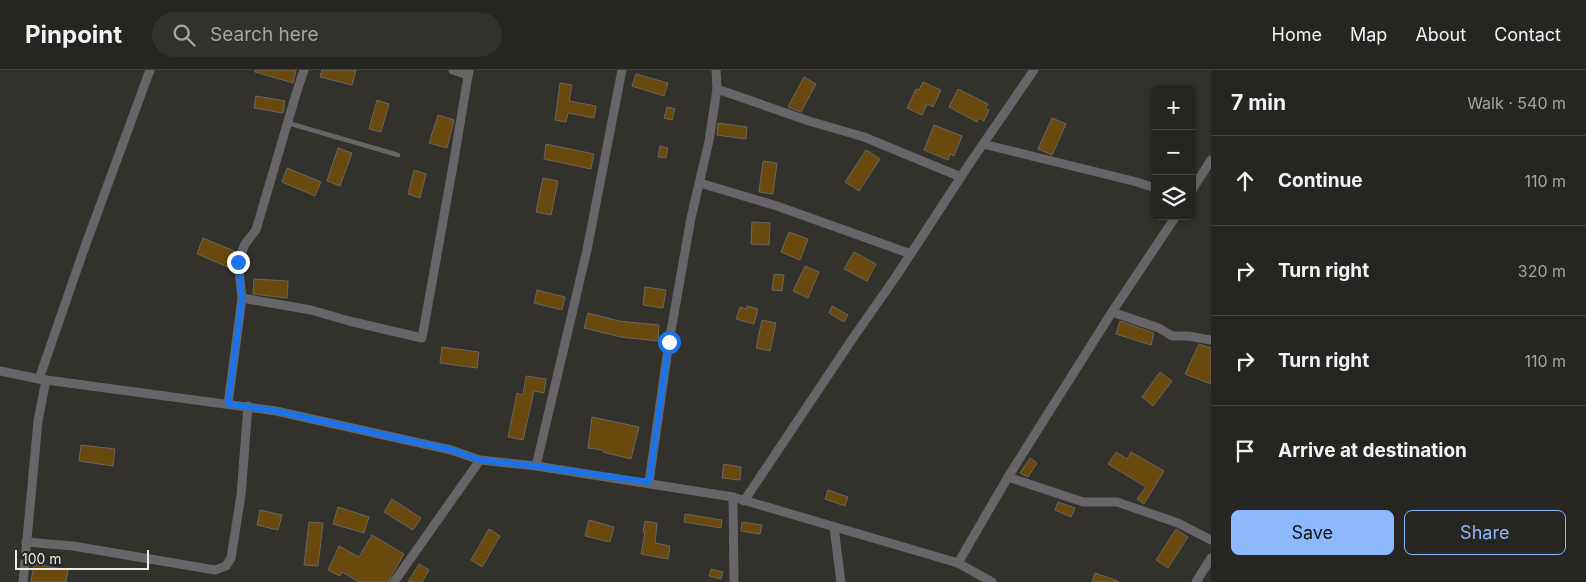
<!DOCTYPE html>
<html lang="en">
<head>
<meta charset="utf-8">
<style>
	:root { --surface:#262521; --page:#32312e; --text:#f1f3f6; --muted:#a4a5a5; --line:#42423f; --accent:#8db9fc }
	body { margin:0; font-family:Inter,sans-serif; background:var(--page); color:var(--text) }
	.controls { position:absolute; right:15px; top:15px; display:grid; overflow:hidden; border-radius:8px; box-shadow:0 2px 8px #0003 }
	.controls button { width:45px; height:45px; display:grid; place-items:center; padding:0; border:0; border-bottom:1px solid var(--line); background:var(--surface); color:var(--text); font:25px sans-serif }
	.scale { position:absolute; left:15px; bottom:12px; width:134px; box-sizing:border-box; padding-left:5px; border:2px solid #edece9; border-top:0; font-size:14px; line-height:18px; white-space:nowrap; color:#edece9; -webkit-text-stroke:4px #292723; paint-order:stroke }
	.stop { position:absolute; width:15px; height:15px; margin:-11px; border:4px solid #1a73e8; border-radius:50%; background:#fff }
	.stop.end { background:#1a73e8; border-color:#fff; box-shadow:0 1px 5px #0008 }
	.list { margin:0; padding:0; list-style:none }
	h2 { display:flex; justify-content:space-between; align-items:center; height:65px; margin:0; padding:0 20px; font-size:21px }
	h2 small { font-size:16px; font-weight:400; color:var(--muted) }
	.list li { display:grid; grid-template-columns:32px 1fr auto; gap:15px; align-items:center; box-sizing:border-box; height:90px; padding:0 20px; border-top:1px solid var(--line) }
	.list b { display:block; font-size:19px; white-space:nowrap }
	.list em { font-size:16px; font-style:normal; color:var(--muted) }
	.actions { display:flex; gap:10px; padding:15px 20px }
	.actions a { flex:1; padding:11px 0; border:1px solid var(--accent); border-radius:8px; text-align:center; font-size:18px; color:var(--accent) }
	.actions .main { background:var(--accent); color:#111 }
	.icon { flex:none; width:28px; height:28px; fill:none; stroke:currentColor; stroke-width:2; stroke-linecap:round; stroke-linejoin:round }
	.map { position:relative; flex:none; width:1211px; height:512px; overflow:hidden }
	header { display:flex; align-items:center; gap:30px; box-sizing:border-box; height:70px; padding:0 25px; background:var(--surface); border-bottom:1px solid var(--line) }
	header strong { font-size:24px }
	nav { display:flex; gap:28px; margin-inline-start:auto; font-size:18px }
	.search { width:350px; height:45px; background:var(--page); display:flex; align-items:center; gap:12px; box-sizing:border-box; padding:0 18px; border-radius:28px; color:var(--muted); font-size:19px }
	main { display:flex }
	aside { flex:1; background:var(--surface) }
	.map>svg:first-child { display:block }
	.building { fill:#69490d; stroke:#696661 }
	.lines { fill:none; stroke-linecap:round; stroke-linejoin:round }
	.service { stroke:#676567; stroke-width:4.5 }
	.minor { stroke:#676567; stroke-width:9 }
	.route { stroke:#1a73e8; stroke-width:6 }
</style>
</head>
<body>
<header>
<strong>Pinpoint</strong>
<div class="search"><svg class="icon" aria-label="search" viewBox="0 0 24 24"><circle cx="10" cy="10" r="6"/><path d="M15 15l6 6"/></svg>Search here</div>
<nav><a>Home</a><a>Map</a><a>About</a><a>Contact</a></nav>
</header>
<main>
<div class="map">
<svg width="1211" height="512" viewBox="0 0 1211 512">
	<rect width="100%" height="100%" fill="#33312c"/>
	<g class="building">
		<polygon points="255,0 296,0 293,13 255,2"/>
		<polygon points="322,0 356,0 352,15 320,7"/>
		<polygon points="636,4 668,13 664,26 632,16"/>
		<polygon points="804,7 816,14 801,42 788,37"/>
		<polygon points="923,12 941,20 933,37 927,34 922,45 907,38 916,19 919,20"/>
		<polygon points="560,13 572,15 569,31 596,36 594,48 568,43 566,52 555,50"/>
		<polygon points="958,19 988,34 985,39 989,40 984,51 979,48 977,52 949,37"/>
		<polygon points="256,26 285,31 283,43 254,38"/>
		<polygon points="377,30 389,34 381,62 369,59"/>
		<polygon points="667,37 675,39 672,50 664,48"/>
		<polygon points="438,45 454,50 447,78 429,73"/>
		<polygon points="1052,48 1066,54 1052,85 1038,79"/>
		<polygon points="718,53 747,57 746,69 717,65"/>
		<polygon points="934,55 962,66 954,86 950,84 948,90 924,80"/>
		<polygon points="546,74 594,84 591,99 544,89"/>
		<polygon points="660,76 668,78 666,88 658,87"/>
		<polygon points="338,78 352,83 340,116 327,111"/>
		<polygon points="866,80 880,89 859,121 845,112"/>
		<polygon points="763,91 777,93 773,124 759,122"/>
		<polygon points="287,98 321,112 315,126 282,112"/>
		<polygon points="414,100 426,104 420,128 408,124"/>
		<polygon points="543,108 558,111 551,145 536,142"/>
		<polygon points="752,152 770,153 769,175 751,174"/>
		<polygon points="789,162 808,169 800,190 781,182"/>
		<polygon points="203,168 234,181 228,197 197,184"/>
		<polygon points="854,182 876,194 867,211 844,199"/>
		<polygon points="805,196 819,202 808,228 793,221"/>
		<polygon points="774,204 784,205 782,221 772,220"/>
		<polygon points="254,209 288,211 287,228 253,224"/>
		<polygon points="645,217 666,220 663,238 643,235"/>
		<polygon points="537,220 565,227 562,240 534,233"/>
		<polygon points="747,236 758,239 754,254 736,249 740,237 746,239"/>
		<polygon points="832,236 848,245 844,252 829,243"/>
		<polygon points="588,243 619,251 659,255 658,271 621,267 584,258"/>
		<polygon points="762,250 776,253 770,281 756,278"/>
		<polygon points="1120,251 1154,263 1151,275 1116,264"/>
		<polygon points="1199,274 1211,278 1211,314 1185,304"/>
		<polygon points="442,277 479,282 477,298 440,293"/>
		<polygon points="1160,302 1172,311 1153,336 1142,327"/>
		<polygon points="526,306 546,309 544,323 534,321 523,370 508,367 517,323 523,325"/>
		<polygon points="592,347 639,357 631,389 603,382 603,380 588,378"/>
		<polygon points="81,375 115,379 113,396 79,391"/>
		<polygon points="1116,382 1127,389 1131,382 1164,401 1144,434 1137,429 1146,417 1108,394"/>
		<polygon points="1030,388 1037,393 1028,407 1020,403"/>
		<polygon points="724,394 741,397 740,410 722,408"/>
		<polygon points="828,420 848,427 845,436 825,429"/>
		<polygon points="392,429 421,448 413,460 384,442"/>
		<polygon points="1058,432 1075,438 1071,447 1055,440"/>
		<polygon points="338,437 369,447 364,463 333,454"/>
		<polygon points="260,440 282,445 278,460 257,455"/>
		<polygon points="685,444 722,450 721,458 684,452"/>
		<polygon points="589,450 614,457 610,472 585,466"/>
		<polygon points="645,451 657,453 655,473 670,476 668,489 641,484 645,462 643,462"/>
		<polygon points="309,452 323,453 318,496 304,495"/>
		<polygon points="742,452 762,455 760,464 741,461"/>
		<polygon points="489,459 500,466 482,497 471,490"/>
		<polygon points="1176,459 1188,467 1168,498 1156,490"/>
		<polygon points="372,465 404,484 388,512 359,512 342,502 340,506 328,500 339,476 359,487"/>
		<polygon points="34,494 68,500 66,512 31,512"/>
		<polygon points="419,494 429,500 422,512 408,512"/>
		<polygon points="711,499 723,502 721,509 709,506"/>
		<polygon points="1095,503 1118,511 1118,512 1092,512"/>
	</g>
	<g class="lines">
		<polyline class="service" points="288,53 398,85"/>
		<g class="minor">
			<polyline points="453,0 468,5"/>
			<polyline points="716,0 717,19"/>
			<polyline points="983,74 1137,112 1155,118"/>
			<polyline points="700,113 777,136 911,184"/>
			<polyline points="1192,120 1211,90"/>
			<polyline points="242,228 311,240 349,251 422,268 454,90 469,0"/>
			<polyline points="1112,242 1159,258 1172,266 1188,266 1211,270"/>
			<polyline points="0,301 39,309 276,341 451,380 480,390 536,396 733,427 958,493 992,512"/>
			<polyline points="39,309 83,182 150,0"/>
			<polyline points="228,334 242,228 238,192 245,174 256,160 296,24 304,0"/>
			<polyline points="536,396 587,180 622,0"/>
			<polyline points="1008,407 1083,432 1117,432 1178,453 1211,470"/>
			<polyline points="649,412 669,272 691,148 709,71 717,19 809,51 864,67 961,107"/>
			<polyline points="733,427 734,512"/>
			<polyline points="744,431 853,268 897,205 970,93 1034,0"/>
			<polyline points="834,457 841,512"/>
			<polyline points="26,472 73,476 215,500 226,496 231,488 241,425 248,336"/>
			<polyline points="958,493 1008,407 1112,242 1176,146"/>
			<polyline points="23,512 38,351 46,310"/>
			<polyline points="394,512 480,390"/>
			<polyline points="1196,512 1211,488"/>
		</g>
	</g>
	<g class="lines">
		<polyline class="route" points="238,192 242,228 228,334 276,341 452,380 480,390 536,396 649,412 669,272"/>
	</g>
</svg>
<div class="controls">
<button>+</button>
<button>−</button>
<button><svg class="icon" aria-label="layers" viewBox="0 0 24 24"><path d="M12 4l9 5-9 5-9-5zM3 14l9 5 9-5"/></svg></button>
</div>
<div class="scale">100 m</div>
<div class="stop" style="left:669px;top:272px"></div>
<div class="stop end" style="left:238px;top:192px"></div>
</div>
<aside>
<h2>7 min<small>Walk · 540 m</small></h2>
<ul class="list">
<li><svg class="icon" aria-label="ahead" viewBox="0 0 24 24"><path d="M12 20V5M6 11l6-6 6 6"/></svg><div><b>Continue</b></div><em>110 m</em></li>
<li><svg class="icon" aria-label="right" viewBox="0 0 24 24"><path d="M7 20v-9h11M14 6l5 5-5 5"/></svg><div><b>Turn right</b></div><em>320 m</em></li>
<li><svg class="icon" aria-label="right" viewBox="0 0 24 24"><path d="M7 20v-9h11M14 6l5 5-5 5"/></svg><div><b>Turn right</b></div><em>110 m</em></li>
<li><svg class="icon" aria-label="arrive" viewBox="0 0 24 24"><path d="M6 21V4h12l-3 4 3 4H6"/></svg><div><b>Arrive at destination</b></div></li>
</ul>
<div class="actions"><a class="main">Save</a><a>Share</a></div>
</aside>
</main>
</body>
</html>
